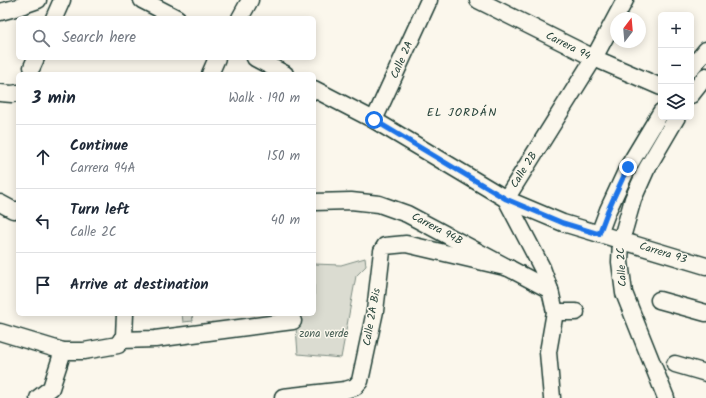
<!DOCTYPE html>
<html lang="en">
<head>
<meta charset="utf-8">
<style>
	:root { --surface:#fff; --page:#f6f6f7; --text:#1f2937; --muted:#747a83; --line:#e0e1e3 }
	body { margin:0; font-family:Kalam,sans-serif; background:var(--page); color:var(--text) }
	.controls { position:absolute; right:12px; top:12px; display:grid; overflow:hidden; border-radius:6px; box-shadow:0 2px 10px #0003 }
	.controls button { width:36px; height:36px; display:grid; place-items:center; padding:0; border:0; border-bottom:1px solid var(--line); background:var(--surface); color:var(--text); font:20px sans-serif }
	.compass { position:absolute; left:610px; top:12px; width:36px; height:36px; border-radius:50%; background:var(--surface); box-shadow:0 2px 10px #0003; rotate:16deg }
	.stop { position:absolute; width:12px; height:12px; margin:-9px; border:3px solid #1a73e8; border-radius:50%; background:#fff }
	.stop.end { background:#1a73e8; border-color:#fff; box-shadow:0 1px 4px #0008 }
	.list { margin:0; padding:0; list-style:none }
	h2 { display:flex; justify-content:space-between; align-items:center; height:52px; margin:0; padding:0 16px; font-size:17px }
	h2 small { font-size:13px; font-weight:400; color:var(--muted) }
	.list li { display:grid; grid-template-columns:26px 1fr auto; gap:12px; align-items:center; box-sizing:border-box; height:64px; padding:0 16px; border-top:1px solid var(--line) }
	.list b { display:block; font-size:15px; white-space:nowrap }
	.list p { margin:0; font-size:13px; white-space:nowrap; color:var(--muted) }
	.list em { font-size:13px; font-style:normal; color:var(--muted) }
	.icon { flex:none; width:22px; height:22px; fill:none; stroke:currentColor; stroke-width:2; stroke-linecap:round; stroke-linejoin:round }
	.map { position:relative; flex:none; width:706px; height:398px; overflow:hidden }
	.search { position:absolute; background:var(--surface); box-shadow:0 2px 10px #0003; left:16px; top:16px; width:300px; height:44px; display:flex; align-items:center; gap:10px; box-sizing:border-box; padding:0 14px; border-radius:6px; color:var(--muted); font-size:15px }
	.panel { position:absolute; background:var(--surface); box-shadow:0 2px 10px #0003; left:16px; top:72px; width:300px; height:244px; border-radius:6px }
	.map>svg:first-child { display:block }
	.green { fill:#dbdcd1; stroke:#7d8c82 }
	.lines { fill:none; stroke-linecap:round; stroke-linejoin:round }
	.minor-casing { stroke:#1f3d34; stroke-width:19 }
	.minor { stroke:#fbf7ec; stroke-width:16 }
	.route { stroke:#1a73e8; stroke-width:5 }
	.labels { text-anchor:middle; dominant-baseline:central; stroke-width:3; stroke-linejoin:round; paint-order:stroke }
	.street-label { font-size:11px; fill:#1f3d34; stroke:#fbf7ec }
	.park-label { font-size:11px; fill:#455d53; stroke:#fbf7ec }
	.neighbourhood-label { font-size:12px; letter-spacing:1px; fill:#1f3d34; stroke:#fbf7ec }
</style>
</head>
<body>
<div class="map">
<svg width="706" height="398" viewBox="0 0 706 398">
	<rect width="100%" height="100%" fill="#fbf7ec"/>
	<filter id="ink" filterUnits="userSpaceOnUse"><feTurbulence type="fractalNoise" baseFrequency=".025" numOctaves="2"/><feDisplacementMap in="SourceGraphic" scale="8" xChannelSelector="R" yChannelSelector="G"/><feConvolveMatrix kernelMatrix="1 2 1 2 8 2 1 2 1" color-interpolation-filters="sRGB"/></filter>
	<g filter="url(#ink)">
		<g class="green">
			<polygon points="365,258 366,266 356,276 341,358 298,354 295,314 314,314 314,264 341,265"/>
			<polygon points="182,314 192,314 193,321 183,322"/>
		</g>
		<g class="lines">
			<defs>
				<g id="minor">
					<polyline points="142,0 177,18"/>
					<polyline points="478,0 594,58 661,87"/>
					<polyline points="0,12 15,8 38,0"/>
					<polyline points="54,18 62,0"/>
					<polyline points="240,18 250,0"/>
					<polyline points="255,58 285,74"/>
					<polyline points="32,67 36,58"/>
					<polyline points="691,68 706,50"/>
					<polyline points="210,74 217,58"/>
					<polyline points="314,89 374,120 506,199 563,223 706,266"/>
					<polyline points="0,93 12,94 18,93"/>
					<polyline points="691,95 706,76"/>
					<polyline points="374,120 429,0"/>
					<polyline points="314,202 351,201 379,204 407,214 550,290"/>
					<polyline points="0,203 13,210 18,210"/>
					<polyline points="599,234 608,210 628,167 661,112"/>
					<polyline points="659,300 706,313"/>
					<polyline points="555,312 576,312"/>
					<polyline points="0,332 63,351 84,351 118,345 124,336 125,314"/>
					<polyline points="121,340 155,339 293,321"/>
					<polyline points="675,364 706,373"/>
					<polyline points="283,397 345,390 355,387 360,381 375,311 382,251 385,246 406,244 509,268"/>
					<polyline points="38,398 51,388 63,351"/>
					<polyline points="552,398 548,352 555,312 550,290 542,268 506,199 594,58 625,0"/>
					<polyline points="666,398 624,293 620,262 621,241 633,199 646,170 677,117"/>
				</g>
			</defs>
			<use href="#minor" class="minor-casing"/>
			<use href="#minor" class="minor"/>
		</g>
	</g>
	<g class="lines" filter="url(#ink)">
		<polyline class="route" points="374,120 506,199 563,223 599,234 608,210 628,167"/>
	</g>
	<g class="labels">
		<g class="street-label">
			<text transform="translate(568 46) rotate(27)">Carrera 94</text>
			<text transform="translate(402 60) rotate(-66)">Calle 2A</text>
			<text transform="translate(524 170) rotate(-58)">Calle 2B</text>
			<text transform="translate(437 229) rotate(28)">Carrera 94B</text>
			<text transform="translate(663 253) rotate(17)">Carrera 93</text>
			<text transform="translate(622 267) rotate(-93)">Calle 2C</text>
			<text transform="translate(372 317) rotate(-80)">Calle 2A Bis</text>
		</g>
		<g class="park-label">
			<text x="324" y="334">zona verde</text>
		</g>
		<g class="neighbourhood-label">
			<text x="462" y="112">EL JORDÁN</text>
		</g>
	</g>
</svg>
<div class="controls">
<button>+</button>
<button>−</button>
<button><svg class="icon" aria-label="layers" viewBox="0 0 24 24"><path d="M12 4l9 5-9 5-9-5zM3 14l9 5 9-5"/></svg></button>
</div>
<svg class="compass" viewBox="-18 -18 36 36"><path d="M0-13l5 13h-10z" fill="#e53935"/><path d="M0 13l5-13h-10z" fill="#747a83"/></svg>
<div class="stop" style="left:374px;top:120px"></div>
<div class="stop end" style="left:628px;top:167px"></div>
<div class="search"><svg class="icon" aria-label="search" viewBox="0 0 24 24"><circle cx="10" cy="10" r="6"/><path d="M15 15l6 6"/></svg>Search here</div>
<section class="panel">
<h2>3 min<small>Walk · 190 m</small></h2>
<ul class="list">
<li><svg class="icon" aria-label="ahead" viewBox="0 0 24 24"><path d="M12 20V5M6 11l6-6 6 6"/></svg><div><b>Continue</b><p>Carrera 94A</p></div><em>150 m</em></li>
<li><svg class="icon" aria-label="left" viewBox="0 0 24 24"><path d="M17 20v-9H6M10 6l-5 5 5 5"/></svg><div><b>Turn left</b><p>Calle 2C</p></div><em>40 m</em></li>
<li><svg class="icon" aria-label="arrive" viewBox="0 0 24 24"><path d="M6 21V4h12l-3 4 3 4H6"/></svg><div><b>Arrive at destination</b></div></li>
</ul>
</section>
</div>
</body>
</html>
